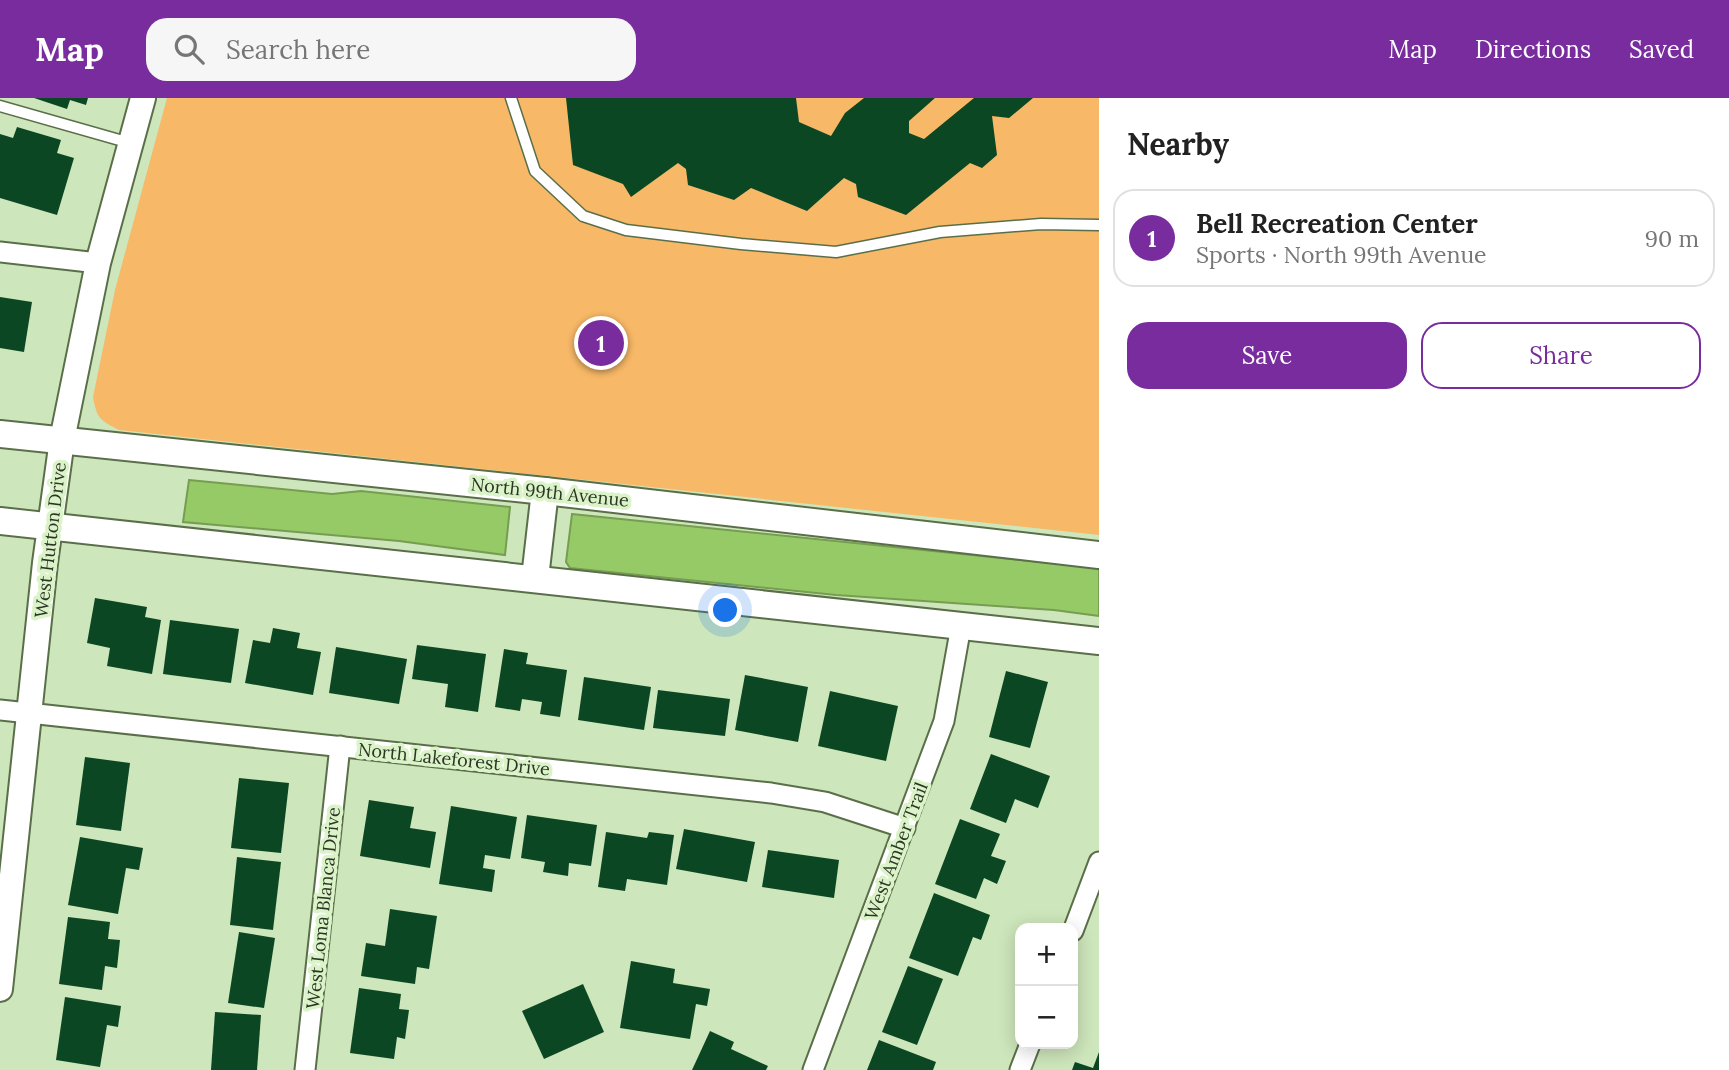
<!DOCTYPE html>
<html lang="en">
<head>
<meta charset="utf-8">
<style>
	:root { --surface:#fff; --page:#f6f6f6; --text:#222; --muted:#767676; --line:#e0e0e0; --accent:#782c9e }
	body { margin:0; font-family:Lora,serif; background:var(--page); color:var(--text) }
	.controls { position:absolute; right:21px; bottom:21px; display:grid; overflow:hidden; border-radius:14px; box-shadow:0 4px 18px #0003 }
	.controls button { width:63px; height:63px; display:grid; place-items:center; padding:0; border:0; border-bottom:2px solid var(--line); background:var(--surface); color:var(--text); font:35px sans-serif }
	.you { position:absolute; left:726px; top:513px; width:24px; height:24px; margin:-18px; border:5px solid #fff; border-radius:50%; background:#1a73e8; box-shadow:0 0 0 10px #1a73e833 }
	.badge { display:grid; place-items:center; width:46px; height:46px; border-radius:50%; background:var(--accent); color:#fff; font-size:23px; font-weight:700 }
	.pin { position:absolute; translate:-50% -50%; border:4px solid #fff; box-shadow:0 2px 7px #0006 }
	.list { margin:0; padding:0; list-style:none }
	h2 { display:flex; justify-content:space-between; align-items:center; height:91px; margin:0; padding:0 28px; font-size:30px }
	h2 small { font-size:23px; font-weight:400; color:var(--muted) }
	.list li { display:grid; grid-template-columns:46px 1fr auto; gap:21px; align-items:center; box-sizing:border-box; height:98px; margin:0 14px 14px; padding:0 14px; border:2px solid var(--line); border-radius:21px }
	.list b { display:block; font-size:26px; white-space:nowrap }
	.list p { margin:0; font-size:23px; white-space:nowrap; color:var(--muted) }
	.list em { font-size:23px; font-style:normal; color:var(--muted) }
	.actions { display:flex; gap:14px; padding:21px 28px }
	.actions a { flex:1; padding:16px 0; border:2px solid var(--accent); border-radius:21px; text-align:center; font-size:24px; color:var(--accent) }
	.actions .main { background:var(--accent); color:#fff }
	.icon { flex:none; width:38px; height:38px; fill:none; stroke:currentColor; stroke-width:2; stroke-linecap:round; stroke-linejoin:round }
	.map { position:relative; flex:none; width:1099px; height:972px; overflow:hidden }
	header { display:flex; align-items:center; gap:42px; box-sizing:border-box; height:98px; padding:0 35px; background:var(--accent); color:#fff }
	header strong { font-size:33px }
	nav { display:flex; gap:38px; margin-inline-start:auto; font-size:24px }
	.search { width:490px; height:63px; background:var(--page); display:flex; align-items:center; gap:18px; box-sizing:border-box; padding:0 24px; border-radius:21px; color:var(--muted); font-size:26px }
	main { display:flex }
	aside { flex:1; background:var(--surface) }
	.map>svg:first-child { display:block }
	.green { fill:#f7b867 }
	.water { fill:#96ca66; stroke:#769d52; stroke-width:2 }
	.building { fill:#0c4723 }
	.lines { fill:none; stroke-linecap:round; stroke-linejoin:round }
	.service-casing { stroke:#5a6f49; stroke-width:13 }
	.minor-casing { stroke:#5a6f49; stroke-width:23 }
	.tertiary-casing { stroke:#5a6f49; stroke-width:28 }
	.secondary-casing { stroke:#5a6f49; stroke-width:30 }
	.service { stroke:#fff; stroke-width:10 }
	.minor { stroke:#fff; stroke-width:19 }
	.tertiary { stroke:#fff; stroke-width:24 }
	.secondary { stroke:#fff; stroke-width:26 }
	.labels { text-anchor:middle; dominant-baseline:central; stroke-width:7; stroke-linejoin:round; paint-order:stroke }
	.street-label { font-size:18px; fill:#2c3525; stroke:#dbf3c8 }
</style>
</head>
<body>
<header>
<strong>Map</strong>
<div class="search"><svg class="icon" aria-label="search" viewBox="0 0 24 24"><circle cx="10" cy="10" r="6"/><path d="M15 15l6 6"/></svg>Search here</div>
<nav><a>Map</a><a>Directions</a><a>Saved</a></nav>
</header>
<main>
<div class="map">
<svg width="1099" height="972" viewBox="0 0 1099 972">
	<rect width="100%" height="100%" fill="#cee6bb"/>
	<path class="green" d="M167,0H1099V437L119,332C100,322 97,321 93,299L115,192Z"/>
	<g class="water">
		<polygon points="189,382 332,396 361,393 510,409 505,457 399,443 183,424"/>
		<polygon points="572,416 1099,470 1099,518 1054,512 836,497 570,470 566,464"/>
	</g>
	<g class="building">
		<polygon points="34,0 88,0 86,7 70,2 67,11"/>
		<polygon points="566,0 796,0 799,24 831,38 845,15 864,0 935,0 909,23 909,35 924,41 974,0 1033,0 1009,20 992,18 997,57 982,70 970,65 906,117 858,99 856,86 844,80 807,113 751,90 734,102 688,87 686,71 678,65 631,99 623,86 573,67"/>
		<polygon points="17,29 61,42 57,55 74,60 57,117 0,100 0,36 13,40"/>
		<polygon points="0,199 32,204 24,254 0,250"/>
		<polygon points="95,500 147,509 145,519 161,522 152,576 107,568 110,550 87,545"/>
		<polygon points="170,522 239,531 231,585 163,576"/>
		<polygon points="273,530 300,535 297,550 321,554 313,597 245,585 253,542 270,545"/>
		<polygon points="417,547 486,556 478,614 445,609 448,586 412,581"/>
		<polygon points="336,549 407,561 399,606 329,595"/>
		<polygon points="504,551 528,555 526,566 567,572 560,619 540,616 542,604 522,601 520,613 495,609"/>
		<polygon points="1006,573 1048,584 1030,650 989,639"/>
		<polygon points="745,577 808,589 798,644 735,632"/>
		<polygon points="584,579 651,589 644,632 578,622"/>
		<polygon points="658,592 730,601 725,638 653,630"/>
		<polygon points="830,593 898,608 886,663 818,648"/>
		<polygon points="991,656 1050,678 1038,710 1015,701 1006,725 970,711"/>
		<polygon points="85,659 130,665 121,733 76,727"/>
		<polygon points="239,680 289,685 281,755 231,750"/>
		<polygon points="369,702 414,709 410,730 436,734 430,770 360,758"/>
		<polygon points="451,708 517,719 510,761 485,757 483,770 495,772 492,794 439,786"/>
		<polygon points="527,717 597,727 591,768 569,765 568,778 543,774 545,764 521,760"/>
		<polygon points="960,721 1000,736 991,758 1006,763 997,786 984,780 976,801 935,786"/>
		<polygon points="684,731 755,744 747,784 676,771"/>
		<polygon points="606,734 647,740 649,734 674,737 667,787 627,781 625,793 598,789"/>
		<polygon points="80,739 143,750 139,772 126,770 118,816 68,807"/>
		<polygon points="768,752 839,762 834,800 762,789"/>
		<polygon points="237,759 281,764 273,832 230,827"/>
		<polygon points="934,795 990,817 981,842 973,839 958,878 909,860"/>
		<polygon points="390,811 437,818 429,871 417,869 415,886 361,878 366,845 385,848"/>
		<polygon points="68,819 110,824 108,841 120,842 117,870 105,868 102,892 59,886"/>
		<polygon points="239,834 275,840 264,910 228,905"/>
		<polygon points="631,863 675,871 673,885 710,891 707,908 696,906 690,941 620,930"/>
		<polygon points="908,868 943,881 917,947 882,934"/>
		<polygon points="583,886 604,934 544,961 522,913"/>
		<polygon points="359,890 401,896 399,911 409,912 405,941 397,939 394,961 350,955"/>
		<polygon points="65,899 121,908 118,929 107,927 100,969 56,962"/>
		<polygon points="215,914 261,917 257,972 211,972"/>
		<polygon points="710,933 734,944 731,951 768,968 766,972 692,972"/>
		<polygon points="879,942 936,964 933,972 867,972"/>
		<polygon points="1099,954 1099,972 1072,972 1075,964 1093,970"/>
	</g>
	<g class="lines">
		<defs>
			<g id="service">
				<polyline points="511,0 535,73 583,118 626,132 741,146 836,154 940,134 1041,126 1099,127"/>
				<polyline points="0,8 130,45"/>
			</g>
			<g id="minor">
				<polyline points="0,154 98,165"/>
				<polyline points="0,612 771,695 825,704 905,730"/>
				<polyline points="1073,833 1099,764"/>
				<polyline points="305,972 340,648"/>
				<polyline points="813,972 944,623 961,528"/>
				<polyline points="1020,972 1030,946"/>
			</g>
			<polyline id="tertiary" points="0,891 45,465 62,342 98,165 143,0"/>
			<g id="secondary">
				<polyline points="0,336 545,393 1099,457"/>
				<polyline points="0,423 1099,543"/>
				<polyline points="535,480 545,393"/>
			</g>
		</defs>
		<use href="#service" class="service-casing"/>
		<use href="#minor" class="minor-casing"/>
		<use href="#tertiary" class="tertiary-casing"/>
		<use href="#secondary" class="secondary-casing"/>
		<use href="#service" class="service"/>
		<use href="#minor" class="minor"/>
		<use href="#tertiary" class="tertiary"/>
		<use href="#secondary" class="secondary"/>
	</g>
	<g class="labels">
		<g class="street-label">
			<text transform="translate(550 394) rotate(6)">North 99th Avenue</text>
			<text transform="translate(50 442) rotate(-83)">West Hutton Drive</text>
			<text transform="translate(454 661) rotate(6)">North Lakeforest Drive</text>
			<text transform="translate(896 753) rotate(-69)">West Amber Trail</text>
			<text transform="translate(323 810) rotate(-84)">West Loma Blanca Drive</text>
		</g>
	</g>
</svg>
<div class="controls">
<button>+</button>
<button>−</button>
</div>
<div class="you"></div>
<div class="pin badge" style="left:601px;top:245px">1</div>
</div>
<aside>
<h2>Nearby<small></small></h2>
<ul class="list">
<li><span class="badge">1</span><div><b>Bell Recreation Center</b><p>Sports · North 99th Avenue</p></div><em>90 m</em></li>
</ul>
<div class="actions"><a class="main">Save</a><a>Share</a></div>
</aside>
</main>
</body>
</html>
